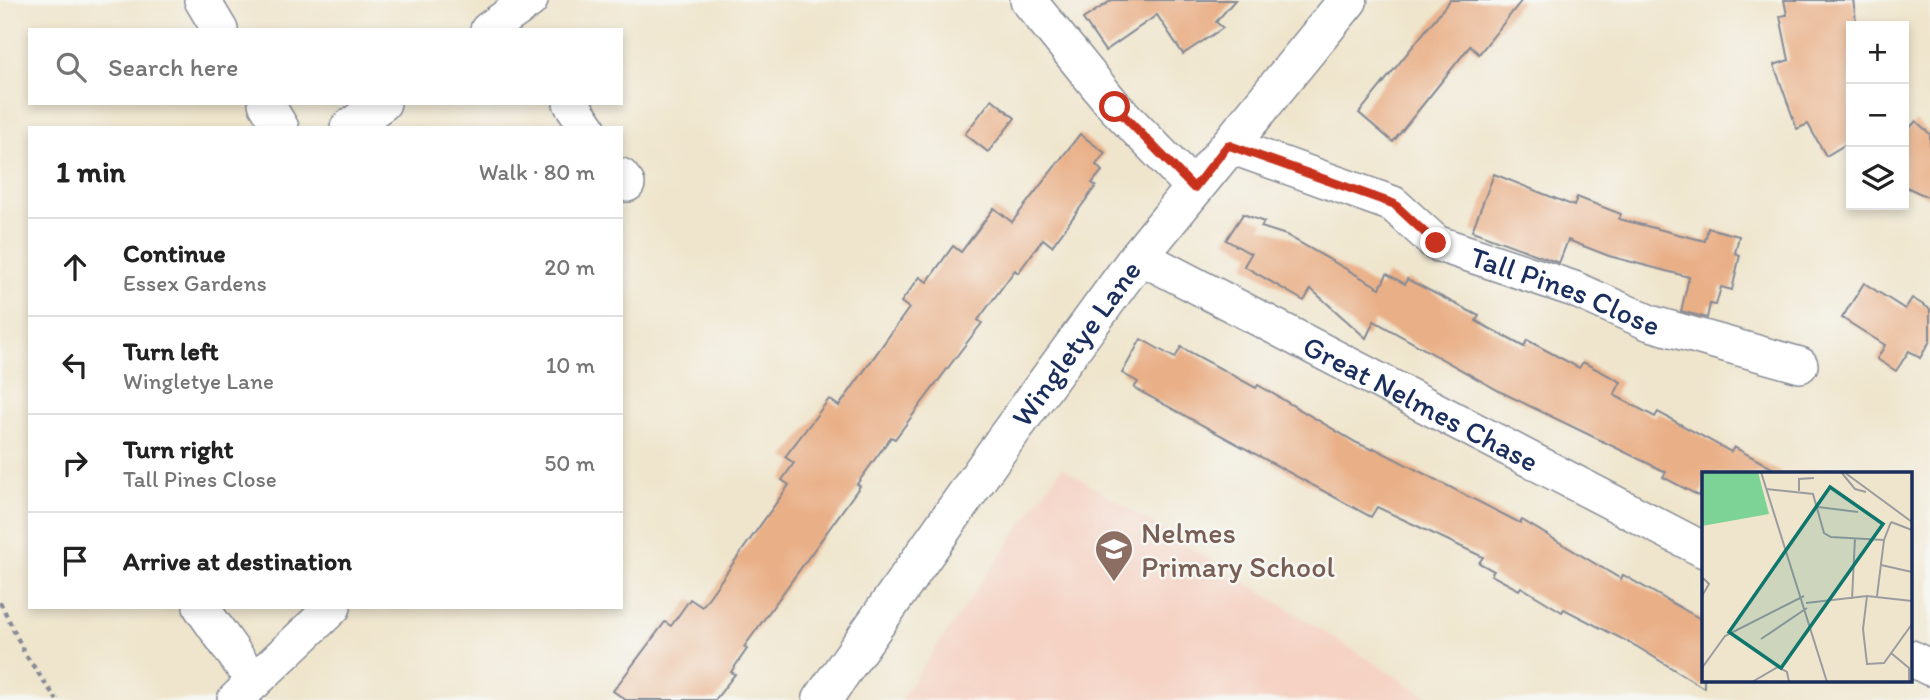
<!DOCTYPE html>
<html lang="en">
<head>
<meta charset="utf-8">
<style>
	:root { --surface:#fff; --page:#f6f6f6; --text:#222; --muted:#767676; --line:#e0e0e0 }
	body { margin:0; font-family:Itim,sans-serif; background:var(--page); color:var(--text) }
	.controls { position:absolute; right:21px; top:21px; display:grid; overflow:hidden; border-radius:0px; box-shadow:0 4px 10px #0003 }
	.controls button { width:63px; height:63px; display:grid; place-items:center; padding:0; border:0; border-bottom:2px solid var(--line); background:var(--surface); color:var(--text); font:35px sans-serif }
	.stop { position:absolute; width:21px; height:21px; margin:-16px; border:5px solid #c8321e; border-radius:50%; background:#fff }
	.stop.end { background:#c8321e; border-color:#fff; box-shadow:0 2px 7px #0008 }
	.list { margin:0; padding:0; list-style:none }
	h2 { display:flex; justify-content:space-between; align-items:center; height:91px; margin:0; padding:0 28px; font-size:30px }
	h2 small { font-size:23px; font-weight:400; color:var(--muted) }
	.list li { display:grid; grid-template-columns:46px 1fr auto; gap:21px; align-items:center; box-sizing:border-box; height:98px; padding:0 28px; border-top:2px solid var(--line) }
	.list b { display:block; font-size:26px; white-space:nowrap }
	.list p { margin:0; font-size:23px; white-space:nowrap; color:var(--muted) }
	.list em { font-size:23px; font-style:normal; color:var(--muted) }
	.icon { flex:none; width:38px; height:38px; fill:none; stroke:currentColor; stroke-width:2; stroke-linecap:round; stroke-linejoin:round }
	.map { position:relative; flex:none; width:1930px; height:700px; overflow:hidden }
	.search { position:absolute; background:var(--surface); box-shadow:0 4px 10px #0003; left:28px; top:28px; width:595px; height:77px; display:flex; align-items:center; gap:18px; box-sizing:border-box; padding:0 24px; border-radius:0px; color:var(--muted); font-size:26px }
	.panel { position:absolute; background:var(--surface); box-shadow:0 4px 10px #0003; left:28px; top:126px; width:595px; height:483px; border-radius:0px }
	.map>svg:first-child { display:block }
	.built { fill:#f5d2c3 }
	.building { fill:#e9af86 }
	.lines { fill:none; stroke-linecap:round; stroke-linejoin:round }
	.street-casing { stroke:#858a95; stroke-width:38 }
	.secondary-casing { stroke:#858a95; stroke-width:41 }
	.path { stroke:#858a95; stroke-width:4.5; stroke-dasharray:5 5; stroke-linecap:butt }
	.street { stroke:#fff; stroke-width:35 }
	.secondary { stroke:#fff; stroke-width:38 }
	.route { stroke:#c8321e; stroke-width:9 }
	.labels { text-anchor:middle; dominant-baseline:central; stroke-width:5; stroke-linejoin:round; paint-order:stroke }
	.street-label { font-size:30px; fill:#1b2f5e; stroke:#f6f6f2 }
	.education-label { font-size:30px; fill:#785e54; stroke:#f6f6f2; text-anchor:start }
	.inset-road { fill:none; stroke:#9a9ca0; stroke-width:2 }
	.view { fill:#0f766e; fill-opacity:0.15; stroke:#0f766e; stroke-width:3.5 }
	.inset-edge { fill:none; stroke:#1b2f5e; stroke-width:3.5 }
</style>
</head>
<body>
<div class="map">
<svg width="1930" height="700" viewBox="0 0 1930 700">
	<rect width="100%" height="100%" fill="#f6f6f2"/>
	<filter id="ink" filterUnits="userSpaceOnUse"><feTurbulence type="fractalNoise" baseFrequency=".0143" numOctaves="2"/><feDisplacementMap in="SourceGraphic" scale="14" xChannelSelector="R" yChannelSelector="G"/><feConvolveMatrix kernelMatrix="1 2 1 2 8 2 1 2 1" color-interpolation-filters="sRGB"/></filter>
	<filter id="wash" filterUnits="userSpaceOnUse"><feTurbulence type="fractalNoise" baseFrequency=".00686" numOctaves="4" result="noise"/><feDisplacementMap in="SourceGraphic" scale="28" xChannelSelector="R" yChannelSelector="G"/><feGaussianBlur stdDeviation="1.57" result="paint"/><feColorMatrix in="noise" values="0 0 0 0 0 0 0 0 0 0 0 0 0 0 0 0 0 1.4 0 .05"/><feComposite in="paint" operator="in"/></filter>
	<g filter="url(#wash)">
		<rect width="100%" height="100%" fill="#efe5cc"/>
		<polygon class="built" points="1062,467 1433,700 900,700"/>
		<g id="blocks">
			<g class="building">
				<polygon points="1112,0 1235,0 1216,22 1223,28 1183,54 1157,15 1105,51 1083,19"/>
				<polygon points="1450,0 1522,0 1479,54 1470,46 1393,142 1359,113"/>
				<polygon points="1784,0 1853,0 1857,26 1851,26 1851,141 1826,156 1808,124 1797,129 1774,65 1789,60 1780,16 1787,15"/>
				<polygon points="992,99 1015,118 988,152 965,134"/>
				<polygon points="1916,121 1930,134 1930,198 1904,186 1904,134"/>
				<polygon points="1080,134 1105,153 1096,165 1102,171 1092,183 1096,186 1052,246 1043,239 1018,273 1015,270 978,320 982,323 962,349 895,439 891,437 857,484 860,486 744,647 747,649 731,672 735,674 715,700 626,700 613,691 665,622 671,626 690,599 702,607 789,485 782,480 794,463 785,457 829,399 839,406 909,308 901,302 920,277 927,282 953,246 961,252 994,208 1012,222"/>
				<polygon points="1494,174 1574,206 1577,197 1621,214 1619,219 1705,241 1708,228 1739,236 1735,253 1740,255 1732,290 1721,287 1716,305 1710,304 1707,318 1681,311 1689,277 1609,256 1568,240 1559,263 1472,231"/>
				<polygon points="1243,214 1264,222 1261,227 1286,235 1380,288 1387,274 1405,284 1407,279 1479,316 1476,321 1524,347 1527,340 1579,368 1583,362 1621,382 1614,395 1655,417 1658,412 1731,452 1734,447 1783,474 1704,474 1704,487 1699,496 1663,477 1666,472 1501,392 1374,321 1366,338 1311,289 1304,301 1244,266 1251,254 1226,240"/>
				<polygon points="1864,283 1905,309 1912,298 1930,309 1930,341 1920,358 1909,351 1896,371 1877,359 1885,345 1842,318"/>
				<polygon points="1141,339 1175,358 1181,347 1256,388 1258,385 1357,443 1373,450 1374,448 1520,523 1522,520 1621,579 1623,575 1704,621 1704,688 1636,646 1564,609 1562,612 1521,587 1519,590 1491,575 1494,571 1479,563 1483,557 1377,507 1371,517 1134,388 1138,382 1122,373"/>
			</g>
		</g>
	</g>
	<g filter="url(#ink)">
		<use href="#blocks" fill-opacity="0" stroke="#858a95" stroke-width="2"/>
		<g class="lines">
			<defs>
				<g id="street">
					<polyline points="202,0 220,30"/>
					<polyline points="1028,0 1115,107 1194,188"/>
					<polyline points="488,30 530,0"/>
					<polyline points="266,103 281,128"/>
					<polyline points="571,103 588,128"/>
					<polyline points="348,128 383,103"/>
					<path id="s1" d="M1228,145L1393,204L1436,243L1574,289L1650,323L1800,365"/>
					<polyline points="621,176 627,184"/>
					<path id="s2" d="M1139,256L1704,550"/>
					<polyline points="201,607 254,682"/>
					<polyline points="1911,658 1930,668"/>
					<polyline points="235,700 333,607"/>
				</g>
				<g id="secondary">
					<path id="s3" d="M822,700L1004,441L1139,256L1348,0"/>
				</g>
			</defs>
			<use href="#street" class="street-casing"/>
			<use href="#secondary" class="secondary-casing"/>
			<polyline class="path" points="0,602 25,654 57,700"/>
			<use href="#street" class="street"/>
			<use href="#secondary" class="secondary"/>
		</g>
	</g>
	<g class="lines" filter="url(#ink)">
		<polyline class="route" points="1115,107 1194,188 1228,145 1394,204 1436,243"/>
	</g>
	<defs>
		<symbol id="school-pin" viewBox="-11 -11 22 30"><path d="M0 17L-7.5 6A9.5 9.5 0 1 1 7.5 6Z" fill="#8d6e63" stroke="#f6f6f2"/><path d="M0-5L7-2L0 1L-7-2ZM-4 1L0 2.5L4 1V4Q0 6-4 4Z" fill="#fff"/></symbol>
	</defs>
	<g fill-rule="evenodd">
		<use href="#school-pin" x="1092" y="527" width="44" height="60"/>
	</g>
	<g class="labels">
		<g class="street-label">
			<text stroke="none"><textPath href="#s1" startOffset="371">Tall Pines Close</textPath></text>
			<text stroke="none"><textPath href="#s3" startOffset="438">Wingletye Lane</textPath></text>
			<text stroke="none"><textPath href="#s2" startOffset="318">Great Nelmes Chase</textPath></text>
		</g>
		<g class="education-label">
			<text x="1141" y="532">Nelmes<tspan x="1141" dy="34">Primary School</tspan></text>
		</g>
	</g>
	<g transform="translate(1702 472)">
		<rect width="210" height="210" fill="#efe5cc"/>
		<path d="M0,0H56L67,42L0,54Z" fill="#7dd295"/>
		<path class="inset-road" d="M59,0L125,210M139,0L153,17L164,20M142,0L210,50M64,17L111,22L122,61L129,65L182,68M97,19V7L112,6M116,35L156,40M189,50L210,58M179,93L210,100M0,105L7,112L0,124M165,124L161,157L165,192L182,191L210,152M175,124L182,68L189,50M150,127L153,66M104,131L165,124L210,129M59,167L105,136M189,181L207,196V210M0,196L23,164L102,124M50,210L76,195L85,200L87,210"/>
		<path class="view" d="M128,15L181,52L79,196L27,160Z"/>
		<rect width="210" height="210" class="inset-edge"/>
	</g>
</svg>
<div class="controls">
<button>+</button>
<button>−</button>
<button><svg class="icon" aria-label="layers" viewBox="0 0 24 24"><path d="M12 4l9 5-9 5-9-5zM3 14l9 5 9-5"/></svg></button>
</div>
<div class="stop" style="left:1115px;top:107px"></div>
<div class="stop end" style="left:1436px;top:243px"></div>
<div class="search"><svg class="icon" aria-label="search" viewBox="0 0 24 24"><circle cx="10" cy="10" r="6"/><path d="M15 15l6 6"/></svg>Search here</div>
<section class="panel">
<h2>1 min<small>Walk · 80 m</small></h2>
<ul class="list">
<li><svg class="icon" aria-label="ahead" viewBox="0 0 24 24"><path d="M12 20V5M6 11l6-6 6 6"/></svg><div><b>Continue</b><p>Essex Gardens</p></div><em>20 m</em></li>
<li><svg class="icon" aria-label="left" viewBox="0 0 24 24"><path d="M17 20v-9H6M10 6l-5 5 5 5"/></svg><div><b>Turn left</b><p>Wingletye Lane</p></div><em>10 m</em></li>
<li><svg class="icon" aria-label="right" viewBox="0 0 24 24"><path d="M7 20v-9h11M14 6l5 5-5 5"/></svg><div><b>Turn right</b><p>Tall Pines Close</p></div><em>50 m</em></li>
<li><svg class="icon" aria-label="arrive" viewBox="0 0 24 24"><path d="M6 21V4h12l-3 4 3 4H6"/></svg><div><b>Arrive at destination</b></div></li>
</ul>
</section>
</div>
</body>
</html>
